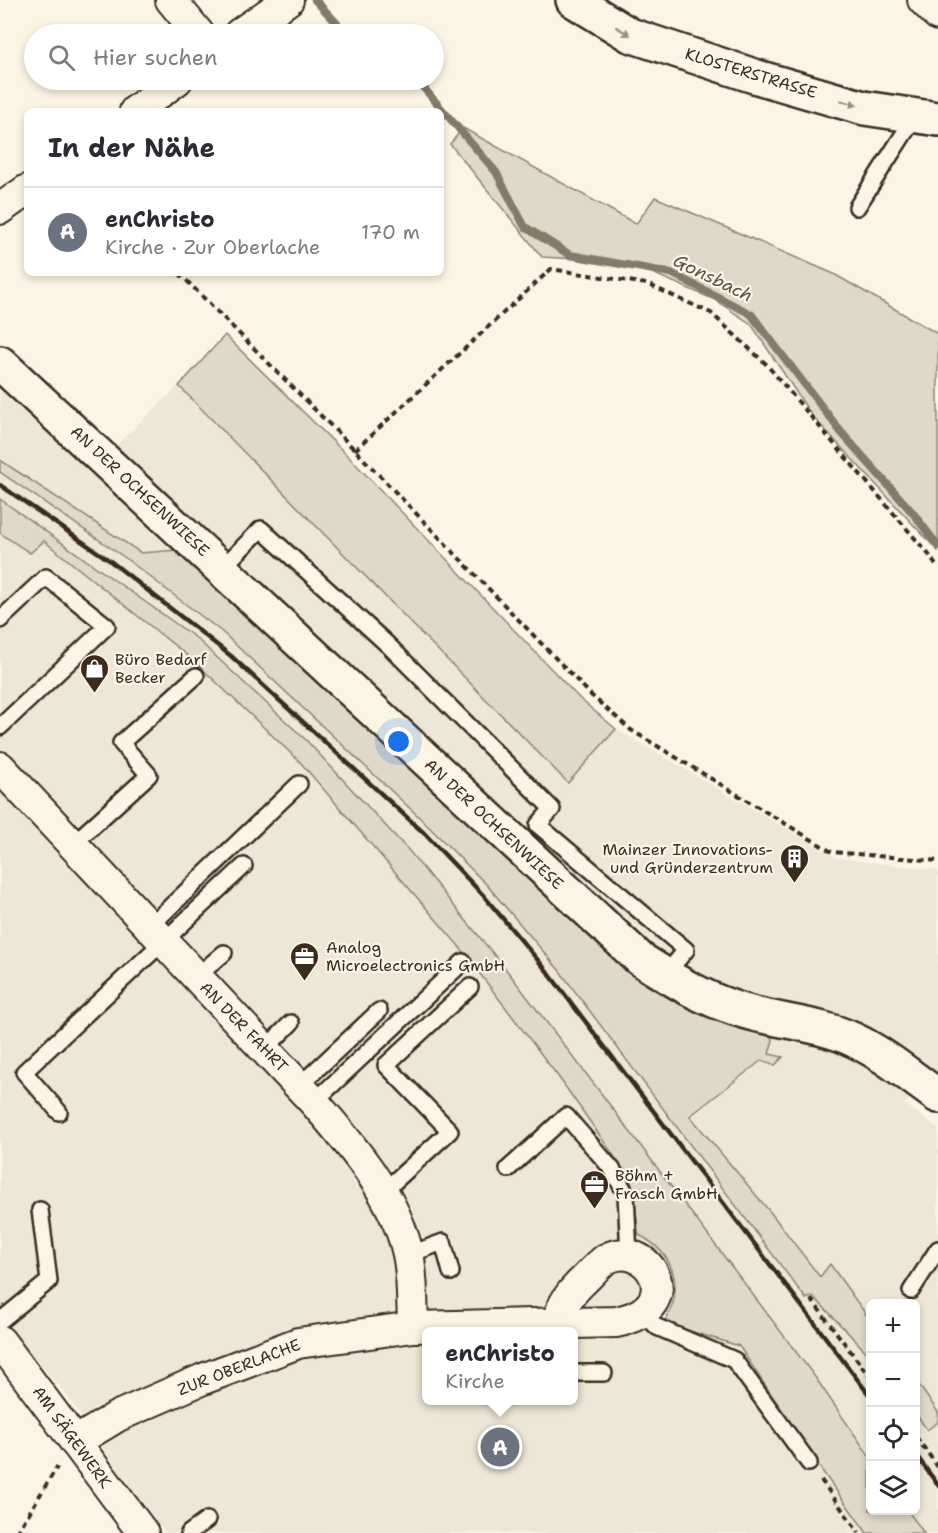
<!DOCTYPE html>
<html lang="de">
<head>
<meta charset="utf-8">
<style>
	:root { --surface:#fff; --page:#f7f7f7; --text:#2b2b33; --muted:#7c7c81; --line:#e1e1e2; --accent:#d93025 }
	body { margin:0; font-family:"Shantell Sans",sans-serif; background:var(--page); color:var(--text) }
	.controls { position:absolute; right:18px; bottom:18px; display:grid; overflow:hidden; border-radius:9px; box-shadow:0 3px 9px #0003 }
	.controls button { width:54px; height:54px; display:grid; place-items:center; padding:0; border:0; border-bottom:2px solid var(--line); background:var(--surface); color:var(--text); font:30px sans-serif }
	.you { position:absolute; left:399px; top:742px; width:21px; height:21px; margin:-15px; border:4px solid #fff; border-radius:50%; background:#1a73e8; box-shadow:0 0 0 9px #1a73e833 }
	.badge { display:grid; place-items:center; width:39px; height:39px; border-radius:50%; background:var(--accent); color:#fff; font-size:20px; font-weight:700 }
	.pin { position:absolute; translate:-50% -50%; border:3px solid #fff; box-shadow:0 2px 6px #0006 }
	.popup { position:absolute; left:422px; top:1327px; width:156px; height:78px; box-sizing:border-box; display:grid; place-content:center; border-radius:9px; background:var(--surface); filter:drop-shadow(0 2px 4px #0005); font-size:20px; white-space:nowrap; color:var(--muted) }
	.popup b { font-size:22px; color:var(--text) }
	.popup::after { content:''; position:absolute; left:50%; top:100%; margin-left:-12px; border:12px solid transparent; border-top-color:var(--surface) }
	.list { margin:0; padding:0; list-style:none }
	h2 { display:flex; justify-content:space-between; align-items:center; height:78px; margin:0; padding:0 24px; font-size:26px }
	h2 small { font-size:20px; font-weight:400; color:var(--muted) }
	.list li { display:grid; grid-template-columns:39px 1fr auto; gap:18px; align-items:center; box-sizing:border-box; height:90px; padding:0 24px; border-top:2px solid var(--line) }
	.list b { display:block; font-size:22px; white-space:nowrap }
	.list p { margin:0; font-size:20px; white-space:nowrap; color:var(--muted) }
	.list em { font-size:20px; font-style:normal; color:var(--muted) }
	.icon { flex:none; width:33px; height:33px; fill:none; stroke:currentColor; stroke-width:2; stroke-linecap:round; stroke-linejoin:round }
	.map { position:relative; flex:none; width:938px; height:1533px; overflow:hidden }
	.search { position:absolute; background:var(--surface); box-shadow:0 3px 9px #0003; left:24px; top:24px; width:420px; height:66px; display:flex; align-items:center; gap:15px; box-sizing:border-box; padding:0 21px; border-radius:33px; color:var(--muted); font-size:22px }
	.panel { position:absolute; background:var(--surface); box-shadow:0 3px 9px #0003; left:24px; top:108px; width:420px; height:168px; border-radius:9px }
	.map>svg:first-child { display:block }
	.built { fill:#eee6d6; fill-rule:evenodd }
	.green { fill:#e0d8c8; stroke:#8e8173; stroke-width:1.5 }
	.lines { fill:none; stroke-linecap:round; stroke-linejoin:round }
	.stream { stroke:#85796b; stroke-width:8 }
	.service-casing { stroke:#3b2a1e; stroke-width:20 }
	.minor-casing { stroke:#3b2a1e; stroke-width:34 }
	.tertiary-casing { stroke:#3b2a1e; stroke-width:38 }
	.secondary-casing { stroke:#3b2a1e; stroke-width:38 }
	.path { stroke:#3b2a1e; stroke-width:4; stroke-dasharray:6 4.5; stroke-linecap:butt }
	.service { stroke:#fcf5e5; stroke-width:15 }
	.minor { stroke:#fcf5e5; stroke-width:30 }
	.tertiary { stroke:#fcf5e5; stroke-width:33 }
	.secondary { stroke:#fcf5e5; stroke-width:33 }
	.rail { stroke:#3b2a1e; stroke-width:4.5 }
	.oneway { fill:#9c9082 }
	.labels { text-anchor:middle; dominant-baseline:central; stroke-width:4.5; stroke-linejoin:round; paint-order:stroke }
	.street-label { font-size:16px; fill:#3b2a1e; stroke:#fcf5e5 }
	.poi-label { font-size:16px; fill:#3b2a1e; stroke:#fcf5e5; text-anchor:start }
	.water-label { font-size:18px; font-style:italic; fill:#605144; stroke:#fcf5e5 }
</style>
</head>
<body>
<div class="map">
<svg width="938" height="1533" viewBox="0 0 938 1533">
	<rect width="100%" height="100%" fill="#fcf5e5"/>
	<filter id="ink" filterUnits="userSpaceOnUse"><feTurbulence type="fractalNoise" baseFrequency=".0167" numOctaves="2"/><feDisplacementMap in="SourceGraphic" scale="12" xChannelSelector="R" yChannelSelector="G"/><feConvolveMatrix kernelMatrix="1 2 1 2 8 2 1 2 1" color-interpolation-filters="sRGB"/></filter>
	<g filter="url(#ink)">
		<path class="built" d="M179,386L567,782L616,729L837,858L938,870V1069L905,1104L938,1128V1533H166L121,1474L66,1394L0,1320V389L90,469ZM870,1304H916V1510H870ZM426,1332H574V1400H426Z"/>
		<g class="green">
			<polygon points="463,128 636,224 655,197 834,274 938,334 938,551 812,416 751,324 715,300 627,262 542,257 450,144"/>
			<polygon points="225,335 349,457 580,699 616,729 568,783 179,386"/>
			<polygon points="0,460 141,553 177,550 638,978 681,1005 771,1036 773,1040 769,1054 783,1057 775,1065 762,1060 690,1116 771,1213 820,1277 830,1264 870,1320 870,1356 813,1296 806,1299 559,970 486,884 417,815 222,632 124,557 0,472"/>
			<path d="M0,499L196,638L307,741L409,851L505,968L597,1088L815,1377L870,1457V1510L908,1511L924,1533H867L825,1475L739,1346L664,1323C685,1289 675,1253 639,1235L631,1180L560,1079L458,945L300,762L194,661L44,541L30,553L0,533Z"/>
			<polygon points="916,1381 938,1412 938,1422 927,1430 916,1414"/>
		</g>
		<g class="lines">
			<g class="stream">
				<polyline points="315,0 347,34"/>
				<polyline points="411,80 422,86 496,172 525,227 570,255 671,273 751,314 841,432 913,513 938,546"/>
			</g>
			<defs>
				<g id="service">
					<polyline points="857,207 907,129 909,115"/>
					<polyline points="222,568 261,529 388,645 552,809 538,825 686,950 665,975"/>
					<polyline points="0,620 46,577 107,626 0,727"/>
					<polyline points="74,843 149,775 121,743 196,676"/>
					<polyline points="149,927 299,784"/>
					<polyline points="196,977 224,953"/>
					<polyline points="265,1049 291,1023"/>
					<polyline points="299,1086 379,1011"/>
					<polyline points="314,1102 463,962"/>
					<polyline points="59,1112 24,1072 244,866"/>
					<polyline points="508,1169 566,1116 612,1169 626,1194 629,1255"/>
					<polyline points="383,1192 450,1131 386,1065 470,987"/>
					<polyline points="408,1255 443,1242 451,1272"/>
					<polyline points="911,1291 938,1249"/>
					<polyline points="644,1314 657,1327 734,1360 809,1463"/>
					<polyline points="0,1321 49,1281 40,1210"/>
					<polyline points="574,1373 604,1373"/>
					<polyline points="189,1533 207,1520"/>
				</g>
				<g id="minor">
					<polyline points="171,0 199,34"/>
					<polyline points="923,0 938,15"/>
					<polyline points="239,34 288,0"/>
					<polyline points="135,111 177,80"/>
					<polyline points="0,209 27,190"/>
					<path d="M0,767L314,1102C352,1146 395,1195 408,1254C413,1277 412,1303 413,1327"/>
					<polyline points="0,1341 143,1533"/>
					<path d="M75,1442L118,1416L203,1379L298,1343L413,1327L616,1322C692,1307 646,1236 606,1259C599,1264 592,1272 586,1278C571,1292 562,1303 557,1323"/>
				</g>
				<path id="tertiary" d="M0,363L640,959C674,981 707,1001 747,1012C782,1022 820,1024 854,1040C884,1054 911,1077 938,1096"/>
				<polyline id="secondary" points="573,0 630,35 754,76 864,108 938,119"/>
			</defs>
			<use href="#service" class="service-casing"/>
			<use href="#minor" class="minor-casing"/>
			<use href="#tertiary" class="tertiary-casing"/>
			<use href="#secondary" class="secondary-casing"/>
			<g class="path">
				<polyline points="179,273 355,450 592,696 631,730 832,852 938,861"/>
				<polyline points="355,450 551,269 647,284 711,313 766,364 930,556 938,569"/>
				<polyline points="811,1299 870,1377"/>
				<polyline points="916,1437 938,1467"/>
				<polyline points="821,1480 859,1533"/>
				<polyline points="17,1533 57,1467"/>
			</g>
			<use href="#service" class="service"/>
			<use href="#minor" class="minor"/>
			<use href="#tertiary" class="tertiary"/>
			<use href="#secondary" class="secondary"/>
			<g class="rail">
				<polyline points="0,485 109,560 231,656 424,833 483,895 547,971 870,1396"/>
				<polyline points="916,1455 938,1485"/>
			</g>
		</g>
		<defs><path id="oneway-solid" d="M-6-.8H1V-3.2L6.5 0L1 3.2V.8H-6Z" transform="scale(1.5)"/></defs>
		<g class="oneway">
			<use href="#oneway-solid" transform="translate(623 31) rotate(30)"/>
			<use href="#oneway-solid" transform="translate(849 103) rotate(16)"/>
		</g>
	</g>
	<defs>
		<symbol id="shop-pin" viewBox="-11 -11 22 30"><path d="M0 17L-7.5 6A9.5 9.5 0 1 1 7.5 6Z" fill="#3b2a1e" stroke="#fcf5e5"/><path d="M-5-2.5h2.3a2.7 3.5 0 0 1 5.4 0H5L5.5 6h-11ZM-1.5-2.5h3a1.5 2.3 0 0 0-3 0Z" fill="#fff"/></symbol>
		<symbol id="building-pin" viewBox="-11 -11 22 30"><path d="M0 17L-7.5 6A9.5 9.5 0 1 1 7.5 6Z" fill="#3b2a1e" stroke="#fcf5e5"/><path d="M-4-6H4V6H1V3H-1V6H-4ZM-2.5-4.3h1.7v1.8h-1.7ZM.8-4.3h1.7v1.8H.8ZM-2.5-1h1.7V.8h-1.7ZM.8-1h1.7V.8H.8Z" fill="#fff"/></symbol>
		<symbol id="office-pin" viewBox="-11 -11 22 30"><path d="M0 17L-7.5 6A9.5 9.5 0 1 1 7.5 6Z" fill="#3b2a1e" stroke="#fcf5e5"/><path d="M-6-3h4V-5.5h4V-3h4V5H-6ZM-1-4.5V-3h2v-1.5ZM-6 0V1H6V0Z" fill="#fff"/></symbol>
	</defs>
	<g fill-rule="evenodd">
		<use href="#shop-pin" x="78" y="652" width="33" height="45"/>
		<use href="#building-pin" x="778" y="842" width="33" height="45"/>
		<use href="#office-pin" x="288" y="940" width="33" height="45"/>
		<use href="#office-pin" x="578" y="1168" width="33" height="45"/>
	</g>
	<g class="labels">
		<g class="street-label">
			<text transform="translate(751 73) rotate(17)">KLOSTERSTRASSE</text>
			<text transform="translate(140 491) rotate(43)">AN DER OCHSENWIESE</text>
			<text transform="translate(494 824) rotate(43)">AN DER OCHSENWIESE</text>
			<text transform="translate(244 1027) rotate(46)">AN DER FAHRT</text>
			<text transform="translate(239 1367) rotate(-21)">ZUR OBERLACHE</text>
			<text transform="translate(72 1437) rotate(54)">AM SÄGEWERK</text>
		</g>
		<g class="poi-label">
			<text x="115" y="659">Büro Bedarf<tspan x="115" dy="18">Becker</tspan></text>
			<text x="773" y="849" text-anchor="end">Mainzer Innovations-<tspan x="773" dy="18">und Gründerzentrum</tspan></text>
			<text x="326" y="947">Analog<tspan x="326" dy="18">Microelectronics GmbH</tspan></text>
			<text x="615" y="1175">Böhm +<tspan x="615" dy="18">Frasch GmbH</tspan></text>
		</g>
		<g class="water-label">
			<text transform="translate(713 278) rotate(26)">Gonsbach</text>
		</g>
	</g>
</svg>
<div class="controls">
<button>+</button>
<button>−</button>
<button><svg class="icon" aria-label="locate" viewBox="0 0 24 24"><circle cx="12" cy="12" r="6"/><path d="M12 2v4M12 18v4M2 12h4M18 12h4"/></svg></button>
<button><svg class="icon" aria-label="layers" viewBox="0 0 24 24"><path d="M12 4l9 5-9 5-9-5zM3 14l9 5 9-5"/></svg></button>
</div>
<div class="you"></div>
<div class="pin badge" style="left:500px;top:1447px;background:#6b7280">A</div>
<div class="popup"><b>enChristo</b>Kirche</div>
<div class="search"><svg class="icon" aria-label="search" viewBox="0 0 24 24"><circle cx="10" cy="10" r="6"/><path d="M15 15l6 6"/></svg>Hier suchen</div>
<section class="panel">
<h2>In der Nähe<small></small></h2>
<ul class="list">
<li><span class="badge" style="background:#6b7280">A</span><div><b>enChristo</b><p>Kirche · Zur Oberlache</p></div><em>170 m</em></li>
</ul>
</section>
</div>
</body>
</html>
